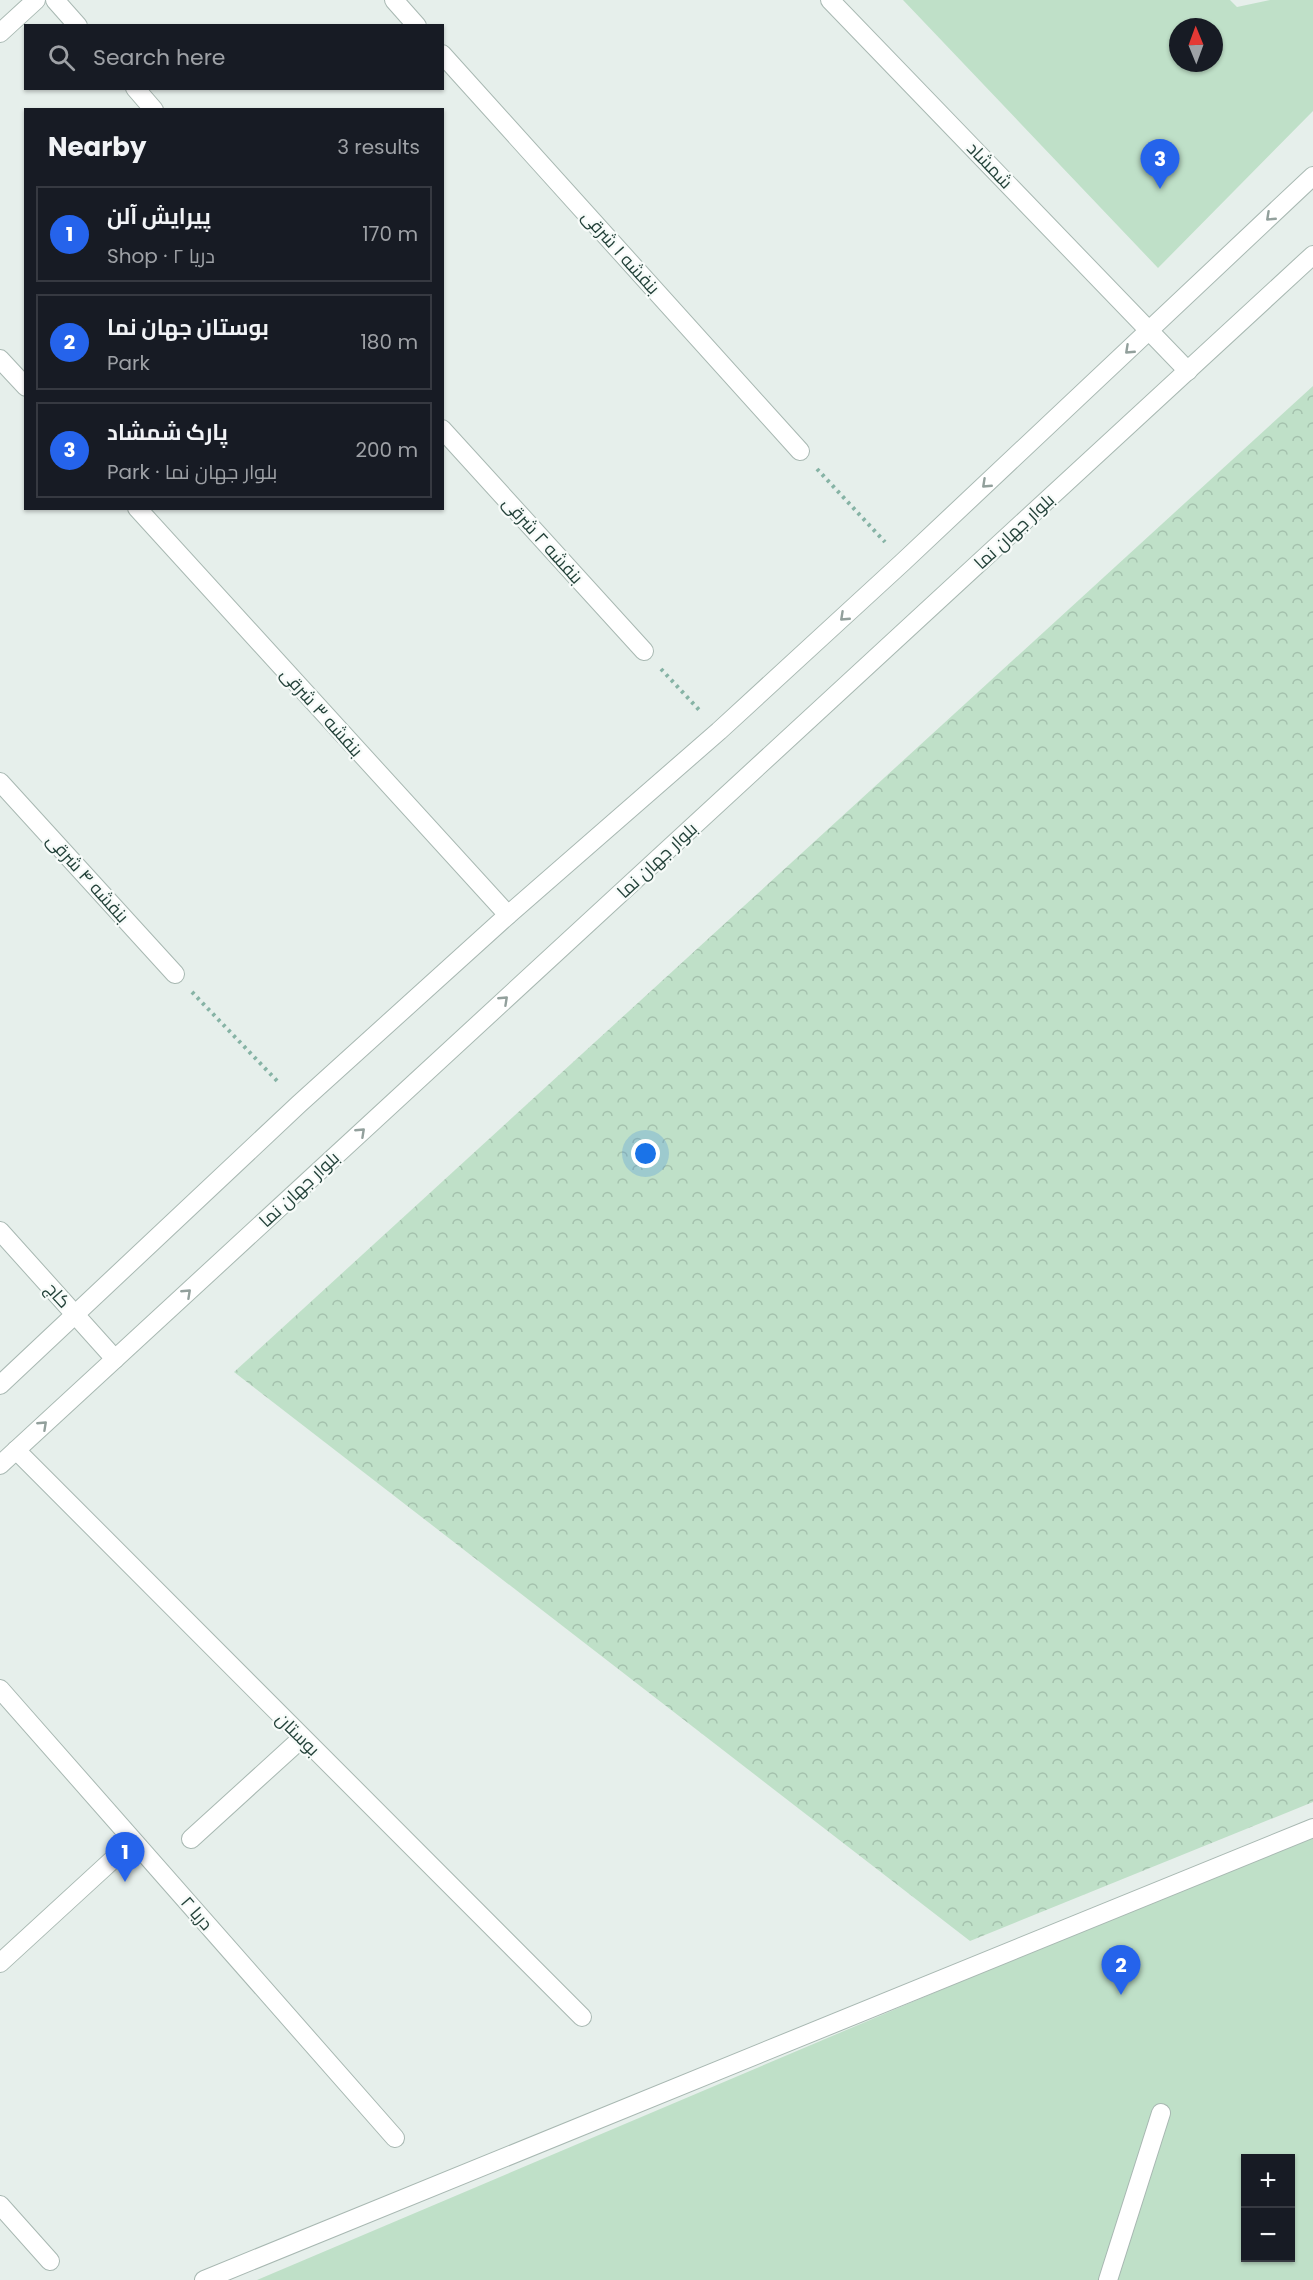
<!DOCTYPE html>
<html lang="en">
<head>
<meta charset="utf-8">
<style>
	:root { --surface:#171b24; --page:#20242c; --text:#f1f3f6; --muted:#9ea1a6; --line:#363941; --accent:#2563eb }
	body { margin:0; font-family:Poppins,Cairo,sans-serif; background:var(--page); color:var(--text) }
	.controls { position:absolute; right:18px; bottom:18px; display:grid; overflow:hidden; border-radius:0px; box-shadow:0 2px 4px #0004 }
	.controls button { width:54px; height:54px; display:grid; place-items:center; padding:0; border:0; border-bottom:2px solid var(--line); background:var(--surface); color:var(--text); font:30px sans-serif }
	.compass { position:absolute; left:1169px; top:18px; width:54px; height:54px; border-radius:50%; background:var(--surface); box-shadow:0 2px 4px #0004; rotate:359deg }
	.you { position:absolute; left:646px; top:1154px; width:21px; height:21px; margin:-15px; border:4px solid #fff; border-radius:50%; background:#1a73e8; box-shadow:0 0 0 9px #1a73e833 }
	.badge { display:grid; place-items:center; width:39px; height:39px; border-radius:50%; background:var(--accent); color:#fff; font-size:20px; font-weight:700 }
	.pin { position:absolute; translate:-50% -50px; filter:drop-shadow(0 2px 3px #0008) }
	.pin::after { content:''; position:absolute; top:32px; width:21px; height:18px; background:inherit; clip-path:polygon(0 0,100% 0,50% 100%) }
	.list { margin:0; padding:0; list-style:none }
	h2 { display:flex; justify-content:space-between; align-items:center; height:78px; margin:0; padding:0 24px; font-size:26px }
	h2 small { font-size:20px; font-weight:400; color:var(--muted) }
	.list li { display:grid; grid-template-columns:39px 1fr auto; gap:18px; align-items:center; box-sizing:border-box; height:96px; margin:0 12px 12px; padding:0 12px; border:2px solid var(--line); border-radius:0px }
	.list b { display:block; font-size:22px; white-space:nowrap }
	.list p { margin:0; font-size:20px; white-space:nowrap; color:var(--muted) }
	.list em { font-size:20px; font-style:normal; color:var(--muted) }
	.icon { flex:none; width:33px; height:33px; fill:none; stroke:currentColor; stroke-width:2; stroke-linecap:round; stroke-linejoin:round }
	.map { position:relative; flex:none; width:1313px; height:2280px; overflow:hidden }
	.search { position:absolute; background:var(--surface); box-shadow:0 2px 4px #0004; left:24px; top:24px; width:420px; height:66px; display:flex; align-items:center; gap:15px; box-sizing:border-box; padding:0 21px; border-radius:0px; color:var(--muted); font-size:22px }
	.panel { position:absolute; background:var(--surface); box-shadow:0 2px 4px #0004; left:24px; top:108px; width:420px; height:402px; border-radius:0px }
	.map>svg:first-child { display:block }
	.forest { fill:url(#forest-crowns) }
	.park { fill:#bfe0c8; fill-rule:evenodd }
	.lines { fill:none; stroke-linecap:round; stroke-linejoin:round }
	.minor-casing { stroke:#a8b8b2; stroke-width:20 }
	.path { stroke:#86b3a5; stroke-width:4; stroke-dasharray:3 4.5; stroke-linecap:butt }
	.minor { stroke:#fff; stroke-width:18 }
	.oneway { stroke:#92a09c }
	.labels { text-anchor:middle; dominant-baseline:central; stroke-width:4.5; stroke-linejoin:round; paint-order:stroke }
	.street-label { font-size:18px; fill:#24423a; stroke:#f7fbf9 }
</style>
</head>
<body>
<div class="map">
<svg width="1313" height="2280" viewBox="0 0 1313 2280">
	<defs>
		<pattern id="forest-crowns" width="20" height="18" patternUnits="userSpaceOnUse" patternTransform="scale(1.5)"><rect width="20" height="18" fill="#bfe0c8"/><path d="M2 6a3 3 0 1 1 6 0M12 15a3 3 0 1 1 6 0" fill="none" stroke="#a4c1ad"/></pattern>
	</defs>
	<rect width="100%" height="100%" fill="#e6efeb"/>
	<polygon class="forest" points="1313,386 1313,1802 970,1941 234,1372"/>
	<g class="park">
		<path d="M903,0H1230L1237,7L1270,0H1313V111L1158,268ZM1178,27H1214V63H1178Z"/>
		<path d="M1313,1832V2280H257ZM1246,2158H1290V2258H1246Z"/>
	</g>
	<g class="lines">
		<defs>
			<g id="minor">
				<polyline points="55,0 78,26"/>
				<polyline points="394,0 417,26"/>
				<polyline points="830,0 1188,371"/>
				<polyline points="0,33 36,0"/>
				<polyline points="442,54 800,451"/>
				<polyline points="135,88 154,110"/>
				<polyline points="0,359 26,387"/>
				<polyline points="442,429 644,651"/>
				<polyline points="137,508 508,915"/>
				<polyline points="0,782 175,974"/>
				<polyline points="0,1231 115,1359"/>
				<polyline points="0,1385 299,1104 508,915 719,731 903,562 1313,176"/>
				<polyline points="16,1450 582,2017"/>
				<polyline points="0,1465 1313,255"/>
				<polyline points="0,1689 395,2138"/>
				<polyline points="191,1839 302,1738"/>
				<polyline points="0,1963 133,1841"/>
				<polyline points="0,2205 50,2261"/>
				<polyline points="204,2280 1313,1828"/>
				<polyline points="1108,2280 1161,2113"/>
			</g>
		</defs>
		<use href="#minor" class="minor-casing"/>
		<g class="path">
			<polyline points="817,469 885,542"/>
			<polyline points="661,669 701,712"/>
			<polyline points="192,992 280,1084"/>
		</g>
		<use href="#minor" class="minor"/>
	</g>
	<defs><path id="oneway-chevron" d="M-2-3.5L2.5 0L-2 3.5" fill="none" stroke-width="1.6" stroke-linecap="round" stroke-linejoin="round" transform="scale(1.5)"/></defs>
	<g class="oneway">
		<use href="#oneway-chevron" transform="translate(1270 217) rotate(137)"/>
		<use href="#oneway-chevron" transform="translate(1129 350) rotate(137)"/>
		<use href="#oneway-chevron" transform="translate(986 484) rotate(137)"/>
		<use href="#oneway-chevron" transform="translate(844 617) rotate(137)"/>
		<use href="#oneway-chevron" transform="translate(504 1000) rotate(-43)"/>
		<use href="#oneway-chevron" transform="translate(361 1132) rotate(-43)"/>
		<use href="#oneway-chevron" transform="translate(187 1293) rotate(-43)"/>
		<use href="#oneway-chevron" transform="translate(43 1425) rotate(-43)"/>
	</g>
	<g class="labels">
		<g class="street-label">
			<text transform="translate(990 165) rotate(46)">شمشاد</text>
			<text transform="translate(621 252) rotate(48)">بنفشه ۱ شرقی</text>
			<text transform="translate(1014 531) rotate(-43)">بلوار جهان نما</text>
			<text transform="translate(543 540) rotate(48)">بنفشه ۲ شرقی</text>
			<text transform="translate(322 712) rotate(48)">بنفشه ۳ شرقی</text>
			<text transform="translate(657 860) rotate(-43)">بلوار جهان نما</text>
			<text transform="translate(88 878) rotate(48)">بنفشه ۴ شرقی</text>
			<text transform="translate(299 1189) rotate(-43)">بلوار جهان نما</text>
			<text transform="translate(58 1295) rotate(48)">کاج</text>
			<text transform="translate(298 1734) rotate(45)">بوستان</text>
			<text transform="translate(197 1913) rotate(49)">دریا ۲</text>
		</g>
	</g>
</svg>
<div class="controls">
<button>+</button>
<button>−</button>
</div>
<svg class="compass" viewBox="-18 -18 36 36"><path d="M0-13l5 13h-10z" fill="#e53935"/><path d="M0 13l5-13h-10z" fill="#9ea1a6"/></svg>
<div class="you"></div>
<div class="pin badge" style="left:125px;top:1882px">1</div>
<div class="pin badge" style="left:1121px;top:1995px">2</div>
<div class="pin badge" style="left:1160px;top:189px">3</div>
<div class="search"><svg class="icon" aria-label="search" viewBox="0 0 24 24"><circle cx="10" cy="10" r="6"/><path d="M15 15l6 6"/></svg>Search here</div>
<section class="panel">
<h2>Nearby<small>3 results</small></h2>
<ul class="list">
<li><span class="badge">1</span><div><b>پیرایش آلن</b><p>Shop · دریا ۲</p></div><em>170 m</em></li>
<li><span class="badge">2</span><div><b>بوستان جهان نما</b><p>Park</p></div><em>180 m</em></li>
<li><span class="badge">3</span><div><b>پارک شمشاد</b><p>Park · بلوار جهان نما</p></div><em>200 m</em></li>
</ul>
</section>
</div>
</body>
</html>
